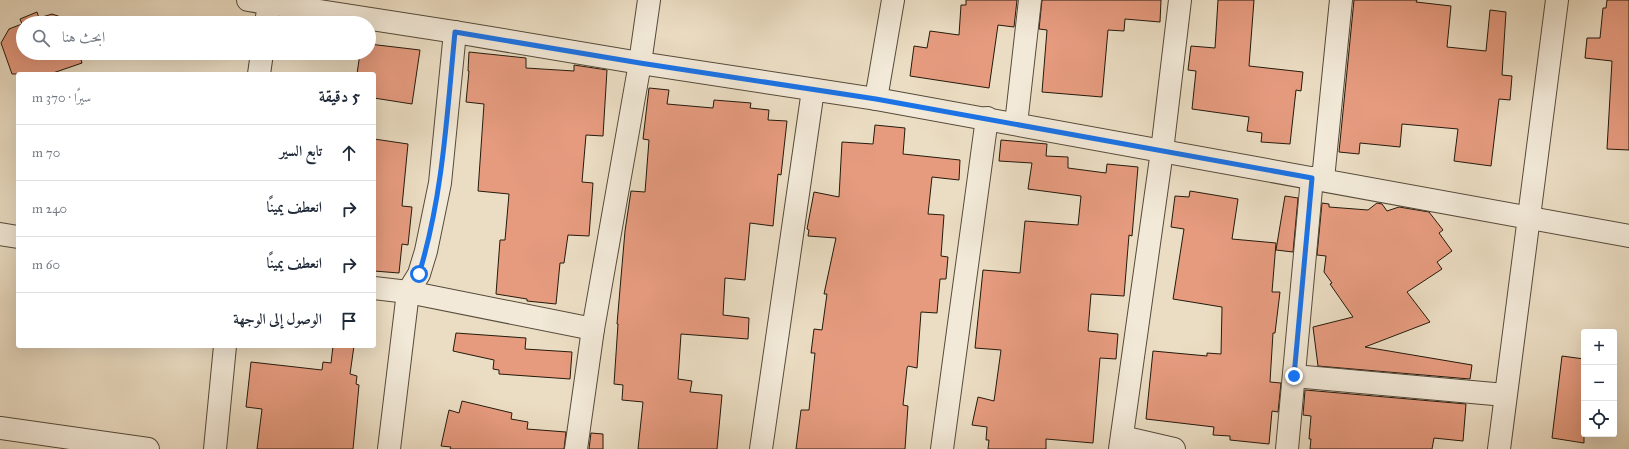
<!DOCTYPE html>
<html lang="ar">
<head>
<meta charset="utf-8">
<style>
	:root { --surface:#fff; --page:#f2f2f3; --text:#1f2937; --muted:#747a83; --line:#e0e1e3 }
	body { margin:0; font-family:"IM FELL Great Primer",Amiri,serif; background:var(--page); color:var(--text); direction:rtl }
	.controls { position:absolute; right:12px; bottom:12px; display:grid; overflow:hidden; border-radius:4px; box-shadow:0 4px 16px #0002 }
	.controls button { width:36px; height:36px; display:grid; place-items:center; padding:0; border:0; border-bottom:1px solid var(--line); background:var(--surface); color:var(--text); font:20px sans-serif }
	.stop { position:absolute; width:12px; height:12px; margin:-9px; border:3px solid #1a73e8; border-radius:50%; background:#fff }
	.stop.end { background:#1a73e8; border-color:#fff; box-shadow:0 1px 4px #0008 }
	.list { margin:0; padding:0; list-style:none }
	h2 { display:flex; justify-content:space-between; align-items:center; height:52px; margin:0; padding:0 16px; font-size:17px }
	h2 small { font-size:13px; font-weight:400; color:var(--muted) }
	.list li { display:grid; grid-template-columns:26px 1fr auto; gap:12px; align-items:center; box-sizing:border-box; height:56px; padding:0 16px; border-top:1px solid var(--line) }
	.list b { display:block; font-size:15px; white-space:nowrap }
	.list em { font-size:13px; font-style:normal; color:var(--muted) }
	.icon { flex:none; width:22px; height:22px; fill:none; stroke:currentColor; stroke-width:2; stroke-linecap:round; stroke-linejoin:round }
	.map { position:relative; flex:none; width:1629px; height:449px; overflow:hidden; direction:ltr }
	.search { position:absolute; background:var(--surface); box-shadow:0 4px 16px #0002; left:16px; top:16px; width:360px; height:44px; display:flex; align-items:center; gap:10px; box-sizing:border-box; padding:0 14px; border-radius:22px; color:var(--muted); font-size:15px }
	.panel { position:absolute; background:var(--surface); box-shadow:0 4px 16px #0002; left:16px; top:72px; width:360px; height:276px; border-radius:4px; direction:rtl }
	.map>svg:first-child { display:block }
	.building { fill:#e69b7f; stroke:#241a0c }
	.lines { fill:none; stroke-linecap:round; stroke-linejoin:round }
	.minor-casing { stroke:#564b3a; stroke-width:24 }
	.minor { stroke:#f2e9d8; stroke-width:22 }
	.route { stroke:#1a73e8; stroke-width:5 }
</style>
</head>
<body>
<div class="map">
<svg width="1629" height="449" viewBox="0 0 1629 449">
	<rect width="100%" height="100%" fill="#ebddc3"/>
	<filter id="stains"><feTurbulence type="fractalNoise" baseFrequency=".005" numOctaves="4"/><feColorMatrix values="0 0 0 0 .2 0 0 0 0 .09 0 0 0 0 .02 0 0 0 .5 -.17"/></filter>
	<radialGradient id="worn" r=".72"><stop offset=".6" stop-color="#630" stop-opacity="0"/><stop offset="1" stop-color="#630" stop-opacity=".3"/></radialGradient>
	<g class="building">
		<polygon points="966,0 1017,0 1014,27 998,25 989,88 910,76 914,46 927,48 930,31 959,35 961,5 966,5"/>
		<polygon points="1042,0 1161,0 1160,22 1125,19 1124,31 1108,30 1102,97 1042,92 1047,30 1039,29"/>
		<polygon points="1218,0 1254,0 1249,66 1303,72 1301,91 1296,90 1290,144 1261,142 1262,133 1247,131 1249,117 1192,109 1196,71 1188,70 1191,46 1215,48"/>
		<polygon points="1354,0 1417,0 1416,2 1451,6 1447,47 1486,51 1490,10 1506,12 1502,75 1512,76 1510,100 1499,99 1491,166 1454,161 1458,129 1402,124 1400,147 1360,143 1359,154 1339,152"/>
		<polygon points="1607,0 1629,0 1629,150 1607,149 1612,61 1585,58 1587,38 1600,38 1603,8 1606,8"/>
		<polygon points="37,12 39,18 52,14 67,19 68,23 23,23 23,53 79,53 82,63 50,74 12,74 1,43 9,29 22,24 20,19"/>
		<polygon points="369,44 420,50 412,104 374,98 374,74 357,74 360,53 369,53"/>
		<polygon points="469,52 526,58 526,68 574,71 574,65 607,70 603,136 586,135 582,182 593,183 589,236 568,235 564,263 560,263 556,304 527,301 527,299 496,294 500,240 505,240 509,194 478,191 484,104 466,102 469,71 468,71"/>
		<polygon points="649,88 669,90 667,104 713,108 714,100 751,103 750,108 769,110 768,120 787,121 781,175 778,174 773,226 750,223 745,280 725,278 723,315 749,318 748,339 681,334 678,379 692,381 690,392 722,395 717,449 638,449 643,402 622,400 623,385 614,384 618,324 617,324 625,231 631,191 645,192 649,140 643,139"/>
		<polygon points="875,125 905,128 903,154 960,160 959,180 932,177 928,214 944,215 941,256 948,257 946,279 940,279 937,313 921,312 917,368 908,366 907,368 903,405 908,406 905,449 796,449 801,410 809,410 815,353 811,353 814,329 822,330 827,294 824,294 836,238 808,236 809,230 807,229 814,192 839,197 842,142 873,144"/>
		<polygon points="374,139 408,144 402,206 412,207 408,245 402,244 399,273 374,271"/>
		<polygon points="1001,140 1047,144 1046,156 1068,157 1068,168 1106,173 1107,164 1138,167 1132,236 1129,235 1124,296 1091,294 1088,331 1118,334 1116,359 1100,358 1093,443 1046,439 1046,449 988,449 989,440 986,440 987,427 972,425 978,397 994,401 1001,350 975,348 983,270 1020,273 1025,221 1078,225 1081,196 1028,189 1032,163 999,161"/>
		<polygon points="1190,191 1238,199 1232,239 1276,243 1272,292 1280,292 1275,333 1273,333 1270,382 1281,383 1278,412 1272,411 1269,444 1230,440 1230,436 1213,435 1214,427 1146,419 1153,351 1207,356 1207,353 1221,354 1222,307 1173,299 1184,229 1171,227 1175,196 1189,197"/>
		<polygon points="1285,196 1298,198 1293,252 1276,250"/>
		<polygon points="1322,203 1329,204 1329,207 1368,210 1377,203 1382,204 1387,211 1399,207 1429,212 1443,230 1439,233 1452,251 1437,262 1442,269 1407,292 1430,322 1365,347 1472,365 1470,379 1318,366 1313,327 1353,317 1330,284 1332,283 1324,272 1326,256 1317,255"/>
		<polygon points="456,333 526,338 525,349 572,352 570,379 499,374 499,370 493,369 494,360 453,351"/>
		<polygon points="333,346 354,346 350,374 357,376 356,384 359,385 353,449 257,449 262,409 246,407 251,362 322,370 323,362 331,363"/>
		<polygon points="1562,356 1584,359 1584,443 1552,438"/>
		<polygon points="1305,390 1466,404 1463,441 1434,438 1432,449 1310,449 1311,439 1309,439 1311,416 1303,415"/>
		<polygon points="462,401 512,413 511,419 528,422 527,429 566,432 564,449 450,449 451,447 441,446 449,410 459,413"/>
		<polygon points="591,433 603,434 603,449 589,449"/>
	</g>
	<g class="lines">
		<defs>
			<g id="minor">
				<polyline points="248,0 455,32 640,63 876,99 1629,236"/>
				<polyline points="266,23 269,4"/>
				<polyline points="259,74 262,53"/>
				<polyline points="876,99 893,0"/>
				<polyline points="1016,124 1030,0"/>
				<polyline points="1323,179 1341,0"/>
				<polyline points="0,234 18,237"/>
				<polyline points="374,288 408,292 593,329"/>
				<polyline points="1294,376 1505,395"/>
				<polyline points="0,428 148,449"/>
				<polyline points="1122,437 1174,449"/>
				<polyline points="215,449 225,346"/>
				<polyline points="389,449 408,292 419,274 426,251 440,183 455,32"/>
				<polyline points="576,449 593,329 640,63 649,0"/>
				<polyline points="761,449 813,90"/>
				<polyline points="942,449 987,118"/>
				<polyline points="1120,449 1162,151 1180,0"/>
				<polyline points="1287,449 1312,178"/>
				<polyline points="1499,449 1557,0"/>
			</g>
		</defs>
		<use href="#minor" class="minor-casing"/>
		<use href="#minor" class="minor"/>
	</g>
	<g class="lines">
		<path class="route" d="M419,274C443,196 447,113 455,32L640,63L876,99L1312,178L1294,376"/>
	</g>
	<rect width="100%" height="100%" filter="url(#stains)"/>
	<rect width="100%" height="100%" fill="url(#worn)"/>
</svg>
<div class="controls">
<button>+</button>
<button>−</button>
<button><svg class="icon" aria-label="locate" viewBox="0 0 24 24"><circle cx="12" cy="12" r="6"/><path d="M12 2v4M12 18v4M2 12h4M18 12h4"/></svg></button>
</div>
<div class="stop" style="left:419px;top:274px"></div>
<div class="stop end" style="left:1294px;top:376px"></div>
<div class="search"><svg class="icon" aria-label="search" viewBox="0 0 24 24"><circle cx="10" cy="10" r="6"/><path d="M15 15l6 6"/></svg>ابحث هنا</div>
<section class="panel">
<h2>5 دقيقة<small>سيرًا · 370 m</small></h2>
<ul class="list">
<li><svg class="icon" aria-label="ahead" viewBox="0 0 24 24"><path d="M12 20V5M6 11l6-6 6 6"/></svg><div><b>تابع السير</b></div><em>70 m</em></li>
<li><svg class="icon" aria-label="right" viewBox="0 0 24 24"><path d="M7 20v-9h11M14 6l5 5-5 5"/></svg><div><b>انعطف يمينًا</b></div><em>240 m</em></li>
<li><svg class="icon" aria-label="right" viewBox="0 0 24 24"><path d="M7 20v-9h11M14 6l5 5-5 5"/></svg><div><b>انعطف يمينًا</b></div><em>60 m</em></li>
<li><svg class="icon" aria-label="arrive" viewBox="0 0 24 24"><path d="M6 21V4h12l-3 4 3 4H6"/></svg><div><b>الوصول إلى الوجهة</b></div></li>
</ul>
</section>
</div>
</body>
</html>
